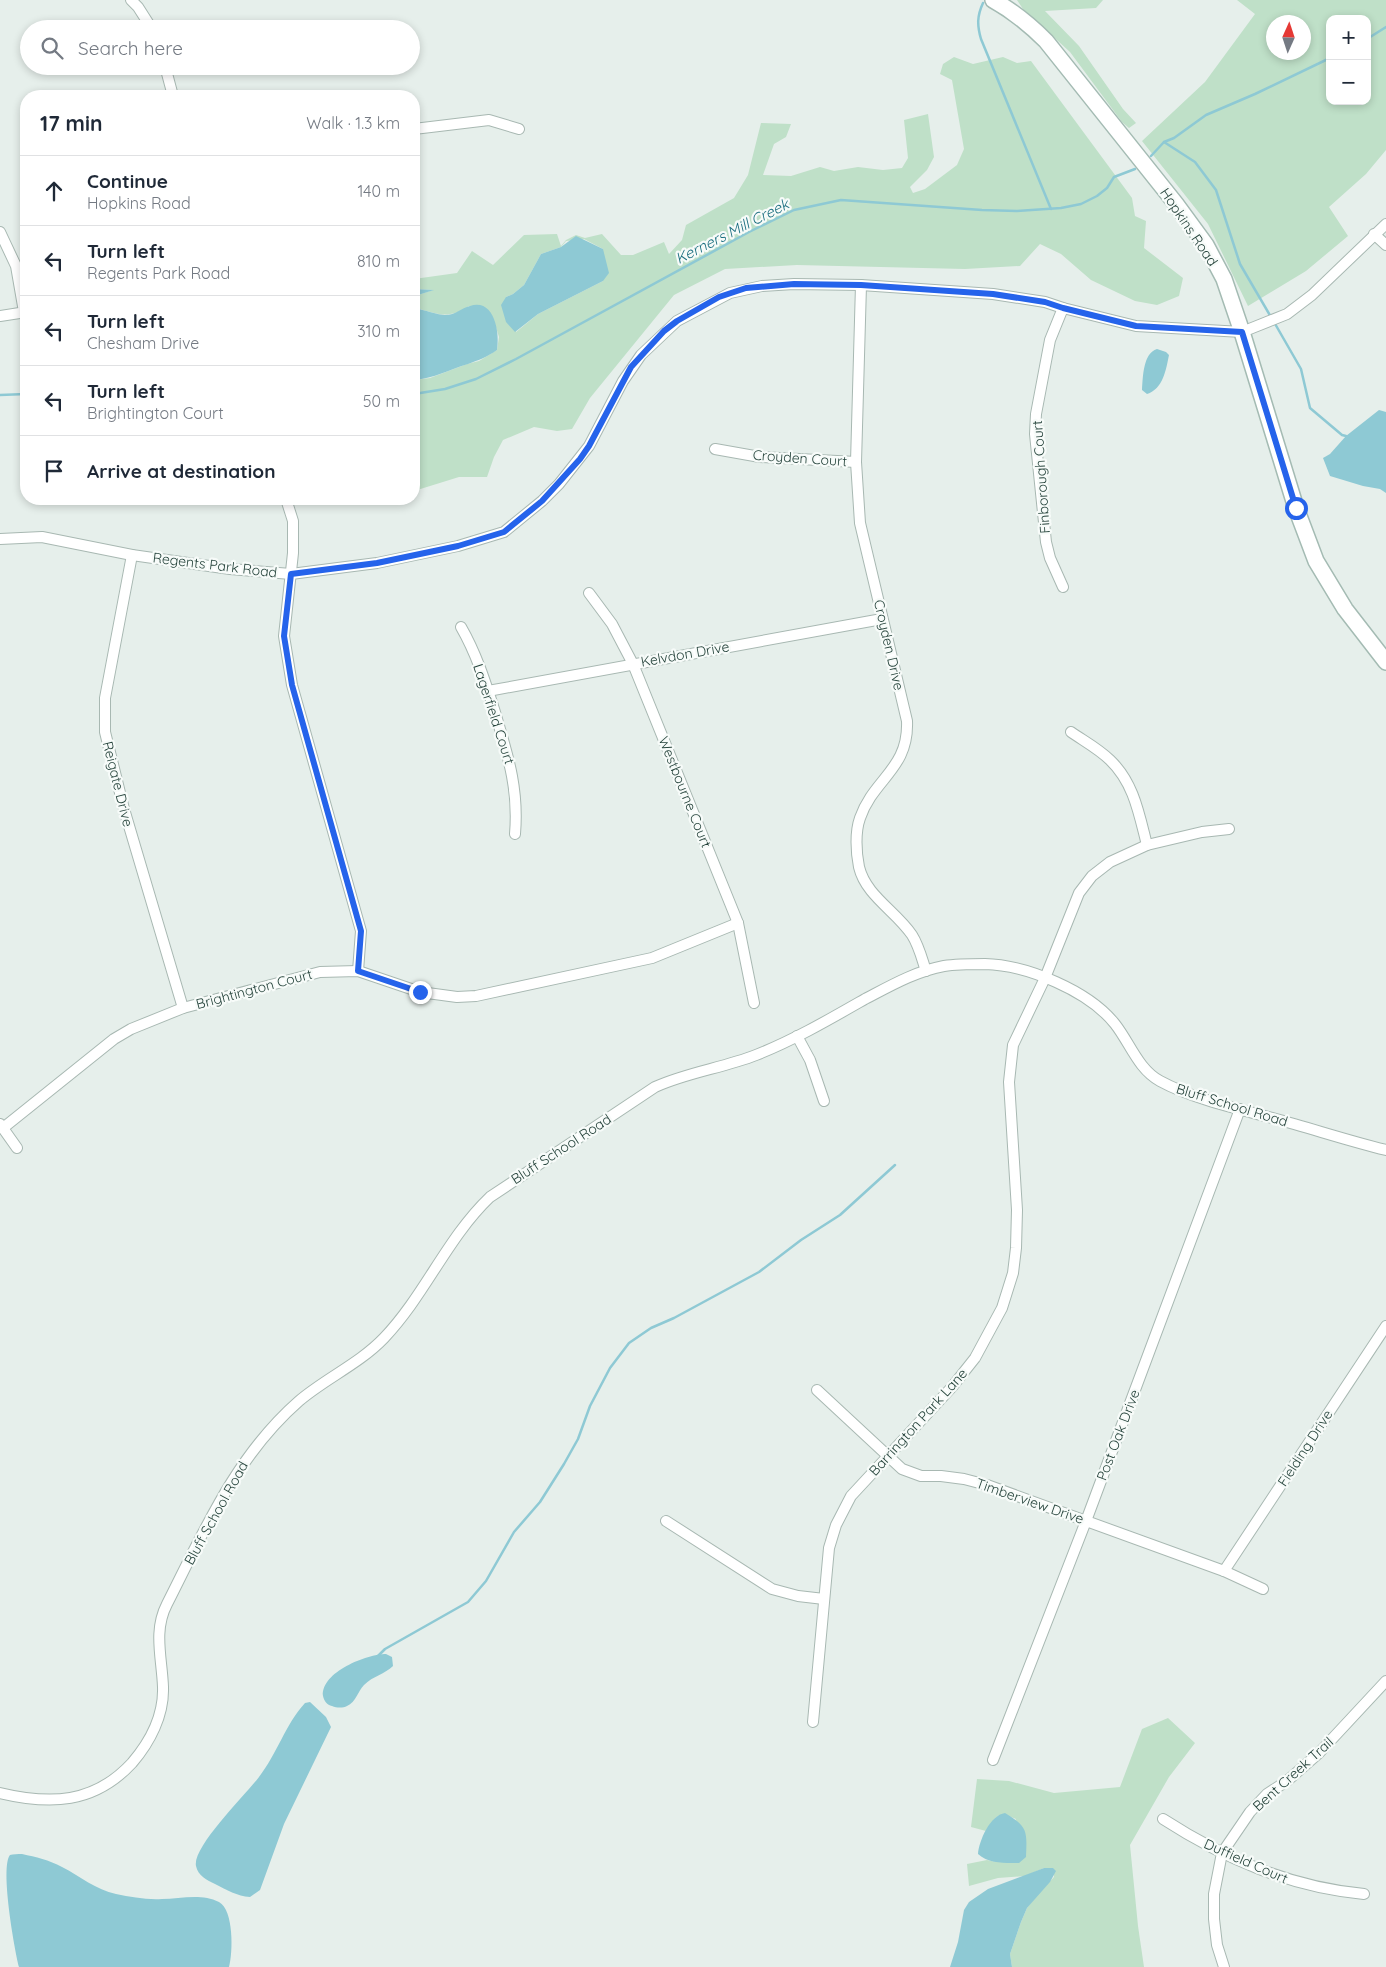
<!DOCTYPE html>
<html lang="en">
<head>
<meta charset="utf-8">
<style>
	:root { --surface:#fff; --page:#f6f6f7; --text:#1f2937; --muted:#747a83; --line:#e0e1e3 }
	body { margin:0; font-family:Quicksand,sans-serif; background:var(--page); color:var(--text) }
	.controls { position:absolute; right:15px; top:15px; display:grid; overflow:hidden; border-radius:10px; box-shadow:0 2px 8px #0003 }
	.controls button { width:45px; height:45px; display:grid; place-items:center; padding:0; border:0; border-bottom:1px solid var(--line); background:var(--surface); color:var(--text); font:25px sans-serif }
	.compass { position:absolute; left:1266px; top:15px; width:45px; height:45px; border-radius:50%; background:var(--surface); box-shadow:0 2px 8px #0003; rotate:3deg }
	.stop { position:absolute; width:15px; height:15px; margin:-11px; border:4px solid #2563eb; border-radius:50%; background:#fff }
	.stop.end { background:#2563eb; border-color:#fff; box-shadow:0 1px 5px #0008 }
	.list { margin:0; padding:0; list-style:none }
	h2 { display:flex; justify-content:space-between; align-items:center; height:65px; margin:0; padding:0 20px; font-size:21px }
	h2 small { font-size:16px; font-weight:400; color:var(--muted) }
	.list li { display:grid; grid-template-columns:32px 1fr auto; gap:15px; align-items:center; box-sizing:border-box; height:70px; padding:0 20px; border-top:1px solid var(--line) }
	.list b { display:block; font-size:19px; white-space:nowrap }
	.list p { margin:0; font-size:16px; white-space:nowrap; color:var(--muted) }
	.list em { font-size:16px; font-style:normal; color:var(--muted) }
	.icon { flex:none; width:28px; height:28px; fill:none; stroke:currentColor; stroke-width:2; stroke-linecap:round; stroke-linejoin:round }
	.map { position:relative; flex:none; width:1386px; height:1967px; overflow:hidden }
	.search { position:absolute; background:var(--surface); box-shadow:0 2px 8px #0003; left:20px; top:20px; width:400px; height:55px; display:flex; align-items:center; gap:12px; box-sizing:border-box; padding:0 18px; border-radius:28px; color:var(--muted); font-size:19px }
	.panel { position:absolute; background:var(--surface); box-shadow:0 2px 8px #0003; left:20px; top:90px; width:400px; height:415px; border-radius:20px }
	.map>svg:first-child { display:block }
	.green { fill:#bfe0c8; fill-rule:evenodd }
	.water { fill:#8ec9d4 }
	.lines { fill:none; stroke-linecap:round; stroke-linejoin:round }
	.stream { stroke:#8ec9d4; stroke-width:2.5 }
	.street-casing { stroke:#a8b8b2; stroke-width:12 }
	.secondary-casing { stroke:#a4bbb3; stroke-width:18 }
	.street { stroke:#fff; stroke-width:10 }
	.secondary { stroke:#fff; stroke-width:15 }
	.route { stroke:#2563eb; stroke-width:6 }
	.labels { text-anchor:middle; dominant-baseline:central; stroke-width:4.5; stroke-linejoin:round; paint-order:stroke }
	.street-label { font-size:14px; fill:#24423a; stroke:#f7fbf9 }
	.water-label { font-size:15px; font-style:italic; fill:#1c6f80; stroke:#f7fbf9 }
</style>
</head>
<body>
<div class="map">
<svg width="1386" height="1967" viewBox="0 0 1386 1967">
	<rect width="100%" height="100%" fill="#e6efeb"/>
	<g class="green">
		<polygon points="1017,0 1103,0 1096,8 1045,11 1079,46 1123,109 1136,123 1129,128 1122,122 1070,52 1023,9"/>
		<path d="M1237,0H1386V150L1366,174L1329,207L1348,236L1306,271L1248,306L1208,224L1142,141L1205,82L1255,14ZM1330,19H1367V101H1330ZM1304,22V52H1274V22Z"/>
		<path d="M954,57L973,64L1003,57L1017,63L1031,61L1132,198L1135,216L1146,221L1144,248L1183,278L1179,296L1157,305L1135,301L1091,280L1061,254L1040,244L1020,266L965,269L797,265L725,269L674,295L590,398L572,429L557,431L534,427L503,440L494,457L487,477H459L414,491L415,439L414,438V380L430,378L467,364L479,361L497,350L499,337L493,318L469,306C447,320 439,314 416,308L414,301L418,295L433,290L414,289V279L457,273L472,251L493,265L524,235L557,234L561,246L566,240L576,235L585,238L602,234L621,255H633L664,242L669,254L682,240L686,225L734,198L748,175L761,123L791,124L786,137L774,144L763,175L791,176L820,167L834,171L858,167L883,170L902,168L908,158L904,120L928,114L934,157L927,170L910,187L913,193L925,189L957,165L964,149L952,80L940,74L943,64ZM584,239L603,249V281L538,314L516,332L506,297L513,294L524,285L541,254L561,247L566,241Z"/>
		<path d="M1168,1718L1195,1743L1169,1777L1130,1845L1138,1926L1144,1967H1012L1010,1954L1021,1922L1027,1908L1036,1896L1054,1877L1053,1868H1044L1025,1876L998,1878L969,1886L967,1864L987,1860L996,1862L1016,1819C997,1811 997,1815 986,1831L971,1827L977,1779L1009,1781L1054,1793L1120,1787L1142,1729Z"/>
	</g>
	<g class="water">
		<polygon points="576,236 603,249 609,273 603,281 538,314 515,332 506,322 501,305 506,297 513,294 524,285 541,254 561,247"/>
		<path d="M414,289L434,290L418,295L414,301L416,308C423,310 439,315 445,315C456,315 461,308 470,306C495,298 500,334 497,350C487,357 479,360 468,364C448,370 435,378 414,380Z"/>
		<path d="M1157,349L1166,352L1169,355C1166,370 1163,389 1147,394L1142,390C1143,377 1143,353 1157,349Z"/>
		<polygon points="1379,410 1386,412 1386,493 1380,489 1363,486 1330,476 1323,458 1330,454 1346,436"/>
		<path d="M386,1654L392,1657L393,1666C385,1674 373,1676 364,1685C358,1691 356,1702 347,1706C343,1708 337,1708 332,1706C327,1705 324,1701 323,1696C321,1672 367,1654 386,1654Z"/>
		<path d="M310,1702L326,1717L331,1727L284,1824L260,1890L250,1897C237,1896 227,1890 215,1884C207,1880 198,1876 196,1866C192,1847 247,1793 259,1777C277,1754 285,1725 305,1703Z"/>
		<path d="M1005,1813C1028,1827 1027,1831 1026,1857L1019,1863C1005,1863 989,1864 978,1854C979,1841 990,1815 1005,1813Z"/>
		<path d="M22,1854C36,1857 49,1860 62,1867C80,1876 96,1890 116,1894C131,1897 147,1900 162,1899C180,1899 201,1893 219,1902C234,1910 233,1953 229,1967H19C14,1947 0,1867 10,1855C13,1854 18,1854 22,1854Z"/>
		<polygon points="1044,1868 1053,1868 1056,1871 1050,1882 1027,1908 1021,1922 1010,1954 1012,1967 950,1967 958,1942 964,1910 969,1902 988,1889"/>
	</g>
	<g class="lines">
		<g class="stream">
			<path d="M983,3C977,16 977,25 981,39L1051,209"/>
			<polyline points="1367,39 1386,27"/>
			<polyline points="1164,142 1195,162 1216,190 1240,264 1271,317"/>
			<polyline points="1151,156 1164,142 1174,138 1206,115 1255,94 1330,58"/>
			<polyline points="1274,322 1301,369 1310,408 1342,435 1346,436"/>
			<polyline points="414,394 445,389 476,379 516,359 749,232 794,210 841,200 982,210 1017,211 1061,208 1081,204 1097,196 1107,188 1114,177 1135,169"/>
			<polyline points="0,395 26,394"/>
			<polyline points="377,1657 385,1649 468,1602 486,1581 514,1532 540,1502 564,1464 578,1439 590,1406 610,1368 629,1343 651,1328 674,1318 759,1272 801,1240 840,1215 895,1165"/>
		</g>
		<defs>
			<g id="street">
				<polyline points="131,0 138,7 152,29"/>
				<polyline points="165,66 173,96"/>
				<polyline points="414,129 489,120 519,129"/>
				<polyline points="0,232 16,266 24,312"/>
				<polyline points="1374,234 1386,245"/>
				<path d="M861,285L856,462L860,523L907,721C909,769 874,778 860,818C855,832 856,852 859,867C866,896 896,911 912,935C919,946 922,959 926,971"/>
				<polyline points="1063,308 1050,340 1036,414 1035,434 1046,542 1050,558 1063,587"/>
				<polyline points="0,316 26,312"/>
				<polyline points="715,449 760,457 856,462"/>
				<polyline points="286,499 293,521 293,553 284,636 292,685 361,931 358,971"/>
				<polyline points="0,539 42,537 132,555 230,569 291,574 377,563 458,546 504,532 542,501 559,484 589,446 623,381 641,355 677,321 730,293 762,286 794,284 861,285 993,294 1045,302 1063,308 1136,326 1242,332 1287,314 1312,295 1386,224"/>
				<polyline points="132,555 105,698 105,732 124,809 183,1008"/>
				<polyline points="589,593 612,624 633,664 738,923 754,1003"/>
				<path d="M461,627C476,653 485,681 494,709C507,753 519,787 515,834"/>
				<polyline points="488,691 882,619"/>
				<path d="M1071,732C1084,741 1099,749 1110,760C1134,783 1139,814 1147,845"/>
				<polyline points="797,1036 810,1060 824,1101"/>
				<polyline points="0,1124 17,1148"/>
				<polyline points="3,1128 114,1039 131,1029 183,1008 320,972 358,971 420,992 457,997 476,996 652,958 738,923"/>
				<polyline points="817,1390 902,1469 921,1476 941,1476 964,1479 987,1485 1224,1571 1263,1589"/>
				<polyline points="666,1521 772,1589 798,1596 824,1599"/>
				<polyline points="1224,1571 1386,1326"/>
				<polyline points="813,1722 829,1548 836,1525 851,1496 952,1387 975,1358 1002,1308 1013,1273 1016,1248 1017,1210 1009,1082 1013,1045 1045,978 1079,893 1092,876 1110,862 1147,845 1202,832 1229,829"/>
				<polyline points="993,1760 1086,1521 1240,1109"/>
				<path d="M0,1793C50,1805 94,1804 132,1763C150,1742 164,1715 163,1687C162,1658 153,1631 167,1604C204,1531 236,1456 299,1401C326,1378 359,1364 384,1338C425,1295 447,1238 490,1197L655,1087C688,1072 723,1068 756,1055C794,1040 830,1019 865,999C890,986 916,971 944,966C957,964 971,964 985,964C1027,965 1089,991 1115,1024C1130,1043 1138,1069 1160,1081C1193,1099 1239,1109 1276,1119C1313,1129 1349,1141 1386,1150"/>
				<path d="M1163,1819C1225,1859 1290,1887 1364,1894"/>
				<polyline points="1224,1967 1217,1945 1214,1919 1214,1894 1222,1853 1250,1812 1267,1794 1287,1781 1319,1753 1386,1681"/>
			</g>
			<path id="secondary" d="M993,0C1013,11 1030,25 1046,41L1176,204L1206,245L1224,279L1242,332L1296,508L1316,561L1345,609L1386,662"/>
		</defs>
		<use href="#street" class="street-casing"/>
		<use href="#secondary" class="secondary-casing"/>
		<use href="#street" class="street"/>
		<use href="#secondary" class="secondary"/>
	</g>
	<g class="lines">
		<polyline class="route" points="420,992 358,971 361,931 292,685 284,636 291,574 377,563 458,546 504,532 542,501 580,459 589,446 631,367 664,331 677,321 719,297 746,288 794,284 861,285 993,294 1045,302 1063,308 1136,326 1242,332 1296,508"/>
	</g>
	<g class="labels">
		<g class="street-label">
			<text transform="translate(1189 227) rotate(56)">Hopkins Road</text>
			<text transform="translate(800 458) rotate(4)">Croyden Court</text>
			<text transform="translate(1041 477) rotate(-94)">Finborough Court</text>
			<text transform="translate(215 565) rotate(7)">Regents Park Road</text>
			<text transform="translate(889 645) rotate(77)">Croyden Drive</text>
			<text transform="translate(685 654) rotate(-10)">Kelvdon Drive</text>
			<text transform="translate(494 714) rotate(72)">Lagerfield Court</text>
			<text transform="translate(118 784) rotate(76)">Reigate Drive</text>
			<text transform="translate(685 792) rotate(68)">Westbourne Court</text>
			<text transform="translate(254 989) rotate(-15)">Brightington Court</text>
			<text transform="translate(1232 1105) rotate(17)">Bluff School Road</text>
			<text transform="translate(561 1149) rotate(-33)">Bluff School Road</text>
			<text transform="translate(918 1422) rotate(-48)">Barrington Park Lane</text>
			<text transform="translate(1118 1435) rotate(-69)">Post Oak Drive</text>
			<text transform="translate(1305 1448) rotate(-57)">Fielding Drive</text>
			<text transform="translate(1030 1501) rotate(19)">Timberview Drive</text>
			<text transform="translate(216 1513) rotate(-61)">Bluff School Road</text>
			<text transform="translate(1293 1774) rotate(-42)">Bent Creek Trail</text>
			<text transform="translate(1246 1861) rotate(24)">Duffield Court</text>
		</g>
		<g class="water-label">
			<text transform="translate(732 231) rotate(-27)">Kerners Mill Creek</text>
		</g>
	</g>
</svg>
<div class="controls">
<button>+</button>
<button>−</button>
</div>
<svg class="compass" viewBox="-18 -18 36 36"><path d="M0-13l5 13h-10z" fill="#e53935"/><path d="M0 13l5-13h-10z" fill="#747a83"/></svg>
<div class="stop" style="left:1296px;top:508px"></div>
<div class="stop end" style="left:420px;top:992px"></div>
<div class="search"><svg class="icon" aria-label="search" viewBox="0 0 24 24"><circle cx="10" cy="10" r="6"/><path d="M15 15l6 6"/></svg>Search here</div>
<section class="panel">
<h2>17 min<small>Walk · 1.3 km</small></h2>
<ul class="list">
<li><svg class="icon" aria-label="ahead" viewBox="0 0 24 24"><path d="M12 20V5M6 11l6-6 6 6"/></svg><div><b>Continue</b><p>Hopkins Road</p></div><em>140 m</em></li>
<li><svg class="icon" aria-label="left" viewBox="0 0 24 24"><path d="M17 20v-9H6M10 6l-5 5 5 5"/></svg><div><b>Turn left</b><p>Regents Park Road</p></div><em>810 m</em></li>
<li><svg class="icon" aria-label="left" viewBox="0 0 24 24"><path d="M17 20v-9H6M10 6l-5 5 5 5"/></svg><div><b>Turn left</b><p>Chesham Drive</p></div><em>310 m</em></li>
<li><svg class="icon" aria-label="left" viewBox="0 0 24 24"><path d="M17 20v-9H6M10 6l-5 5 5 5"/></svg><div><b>Turn left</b><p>Brightington Court</p></div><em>50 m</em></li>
<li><svg class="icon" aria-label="arrive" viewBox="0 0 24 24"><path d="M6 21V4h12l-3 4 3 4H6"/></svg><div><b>Arrive at destination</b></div></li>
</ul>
</section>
</div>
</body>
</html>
